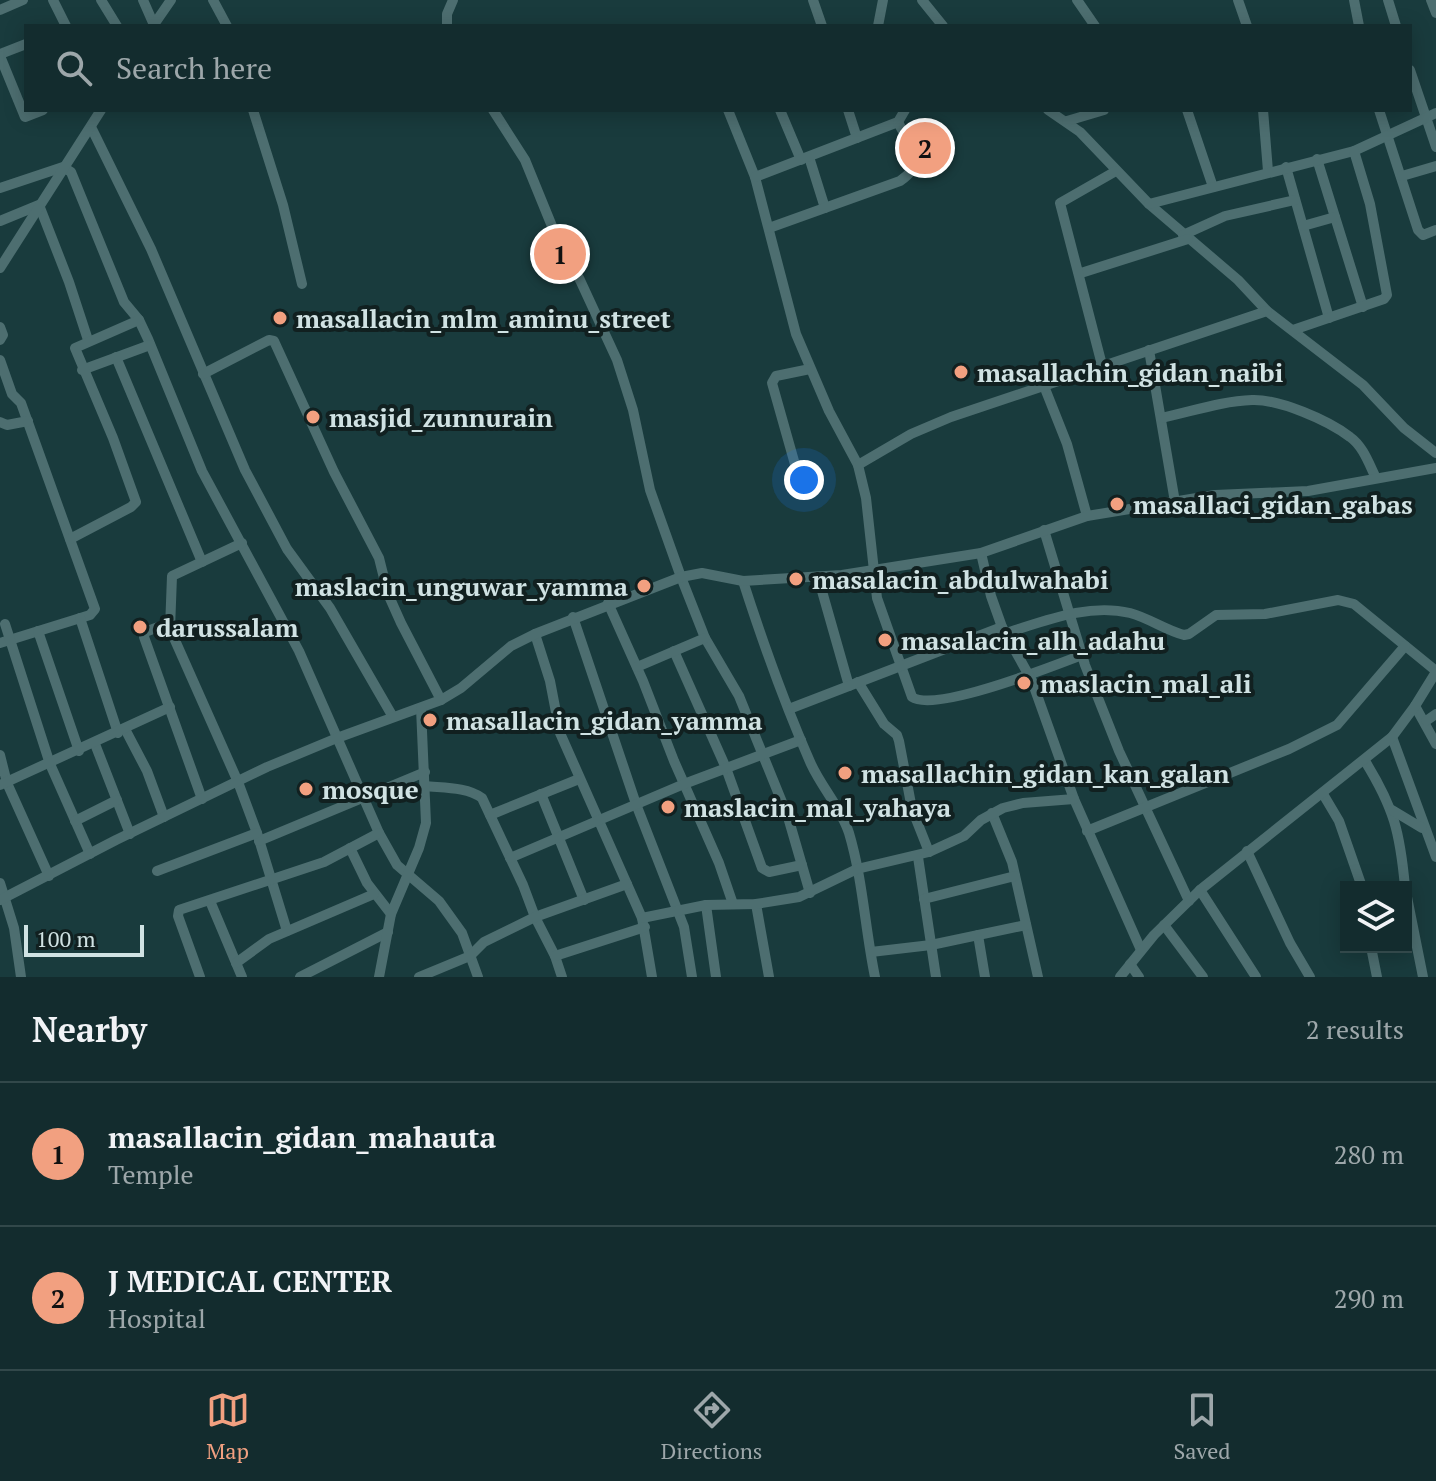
<!DOCTYPE html>
<html lang="en">
<head>
<meta charset="utf-8">
<style>
	:root { --surface:#132c2e; --page:#20383a; --text:#f1f3f6; --muted:#9da7aa; --line:#32484a; --accent:#f2a080 }
	body { margin:0; font-family:"PT Serif",serif; background:var(--page); color:var(--text) }
	.controls { position:absolute; right:24px; bottom:24px; display:grid; overflow:hidden; border-radius:0px; box-shadow:0 4px 20px #0003 }
	.controls button { width:72px; height:72px; display:grid; place-items:center; padding:0; border:0; border-bottom:2px solid var(--line); background:var(--surface); color:var(--text); font:40px sans-serif }
	.scale { position:absolute; left:24px; bottom:20px; width:120px; box-sizing:border-box; padding-left:8px; border:4px solid #d0e2e3; border-top:0; font-size:22px; line-height:28px; white-space:nowrap; color:#d0e2e3; -webkit-text-stroke:6px #112020; paint-order:stroke }
	.you { position:absolute; left:804px; top:480px; width:28px; height:28px; margin:-20px; border:6px solid #fff; border-radius:50%; background:#1a73e8; box-shadow:0 0 0 12px #1a73e833 }
	.badge { display:grid; place-items:center; width:52px; height:52px; border-radius:50%; background:var(--accent); color:#111; font-size:26px; font-weight:700 }
	.pin { position:absolute; translate:-50% -50%; border:4px solid #fff; box-shadow:0 2px 8px #0006 }
	.list { margin:0; padding:0; list-style:none }
	h2 { display:flex; justify-content:space-between; align-items:center; height:104px; margin:0; padding:0 32px; font-size:34px }
	h2 small { font-size:26px; font-weight:400; color:var(--muted) }
	.list li { display:grid; grid-template-columns:52px 1fr auto; gap:24px; align-items:center; box-sizing:border-box; height:144px; padding:0 32px; border-top:2px solid var(--line) }
	.list b { display:block; font-size:30px; white-space:nowrap }
	.list p { margin:0; font-size:26px; white-space:nowrap; color:var(--muted) }
	.list em { font-size:26px; font-style:normal; color:var(--muted) }
	.icon { flex:none; width:44px; height:44px; fill:none; stroke:currentColor; stroke-width:2; stroke-linecap:round; stroke-linejoin:round }
	.map { position:relative; flex:none; width:1436px; height:977px; overflow:hidden }
	.search { position:absolute; background:var(--surface); box-shadow:0 4px 20px #0003; left:24px; right:24px; top:24px; height:88px; display:flex; align-items:center; gap:20px; box-sizing:border-box; padding:0 28px; border-radius:0px; color:var(--muted); font-size:30px }
	.sheet { height:392px; background:var(--surface) }
	nav { display:flex; justify-content:space-around; align-items:center; box-sizing:border-box; height:112px; border-top:2px solid var(--line); background:var(--surface); font-size:22px; color:var(--muted) }
	nav a { display:grid; justify-items:center; gap:4px }
	nav .on { color:var(--accent) }
	.map>svg:first-child { display:block }
	.lines { fill:none; stroke-linecap:round; stroke-linejoin:round }
	.minor { stroke:#4d6e70; stroke-width:10 }
	.poi-dot { fill:#f2a080; stroke:#112020; stroke-width:3 }
	.labels { text-anchor:middle; dominant-baseline:central; stroke-width:8; stroke-linejoin:round; paint-order:stroke }
	.poi-label { font-size:26px; font-weight:bold; fill:#d0e2e3; stroke:#112020; text-anchor:start }
</style>
</head>
<body>
<div class="map">
<svg width="1436" height="977" viewBox="0 0 1436 977">
	<rect width="100%" height="100%" fill="#193b3d"/>
	<g class="lines">
		<g class="minor">
			<polyline points="53,0 66,26"/>
			<polyline points="101,0 117,26"/>
			<polyline points="143,0 154,25"/>
			<polyline points="213,0 227,26"/>
			<polyline points="813,0 822,26"/>
			<polyline points="922,0 943,26"/>
			<polyline points="1077,0 1095,26"/>
			<polyline points="1238,0 1247,26"/>
			<polyline points="1354,0 1359,26"/>
			<polyline points="1388,0 1396,26"/>
			<polyline points="1431,0 1436,13"/>
			<polyline points="0,10 23,0"/>
			<polyline points="153,26 171,0"/>
			<polyline points="447,26 447,14 453,0"/>
			<polyline points="878,26 883,0"/>
			<polyline points="0,54 26,44"/>
			<polyline points="0,56 25,117 43,110"/>
			<polyline points="1410,70 1436,147"/>
			<polyline points="253,110 283,205 302,284"/>
			<polyline points="493,110 525,160 556,236 580,280 617,360 633,410 650,490 681,577 705,638 739,696 788,817 810,893"/>
			<path d="M728,110L755,177L796,334L829,411L858,465L866,498L877,598L912,697C935,713 1053,666 1082,655"/>
			<polyline points="780,110 801,160"/>
			<polyline points="848,110 857,138"/>
			<polyline points="1048,110 1080,132 1149,204 1238,280 1267,311 1363,385 1404,428 1436,453"/>
			<polyline points="1187,110 1213,187"/>
			<polyline points="1263,110 1268,171"/>
			<polyline points="1379,110 1418,230 1423,235 1436,230"/>
			<polyline points="1067,121 1104,110"/>
			<polyline points="91,127 151,249 245,470 287,549 330,608 393,717"/>
			<polyline points="809,157 825,208"/>
			<polyline points="1317,159 1363,307"/>
			<polyline points="1286,167 1329,318"/>
			<polyline points="1402,176 1436,166"/>
			<polyline points="755,177 898,122 905,110"/>
			<polyline points="0,188 63,167 71,172 124,302 139,320 148,339 202,471 299,651 379,833 397,865 439,901 462,933 478,977"/>
			<polyline points="1149,204 1354,151 1436,113"/>
			<polyline points="0,221 39,205 69,282 88,340"/>
			<polyline points="1303,226 1335,217"/>
			<path d="M769,228L900,181C928,162 910,147 898,122"/>
			<polyline points="1183,235 1225,216 1295,200"/>
			<polyline points="0,268 101,110"/>
			<polyline points="1081,273 1188,239"/>
			<polyline points="0,327 3,335 0,340"/>
			<polyline points="1293,330 1384,299 1387,295 1370,204 1354,151"/>
			<polyline points="1149,350 1175,502"/>
			<polyline points="116,357 202,562"/>
			<polyline points="0,360 12,394 21,403 95,609 90,615 0,643"/>
			<polyline points="1102,365 1060,203 1116,171"/>
			<polyline points="82,370 150,345"/>
			<polyline points="203,374 269,340 274,341 334,472 379,558 388,594 401,623 441,700"/>
			<polyline points="1044,386 1067,444 1087,516"/>
			<path d="M1161,418C1190,412 1222,401 1252,400C1279,399 1328,420 1350,437C1363,446 1369,464 1376,478"/>
			<polyline points="0,422 7,425 28,421"/>
			<polyline points="858,465 911,434 951,417 1267,311"/>
			<polyline points="796,468 772,383 776,376 810,369"/>
			<polyline points="1044,530 1085,665 1119,751 1189,901"/>
			<polyline points="70,539 131,507 136,502 113,438 75,348 139,320"/>
			<polyline points="242,543 172,576 170,629 238,782 257,833 287,931"/>
			<polyline points="981,553 991,596 1002,627 1032,681 1074,799 1141,950"/>
			<polyline points="818,577 849,686"/>
			<path d="M743,581C763,643 785,705 811,764C822,788 841,808 849,833C863,880 865,929 875,977"/>
			<polyline points="608,603 643,681 674,761 719,863 733,904"/>
			<polyline points="573,617 636,804 684,927 692,977"/>
			<polyline points="80,618 118,733"/>
			<polyline points="169,623 145,632 144,637 202,799"/>
			<polyline points="5,624 50,764 90,854"/>
			<polyline points="38,631 79,751"/>
			<path d="M1006,633C1045,621 1088,603 1130,613C1149,618 1165,630 1184,635L1189,634L1216,615L1265,614L1338,600L1354,604L1436,671"/>
			<polyline points="535,634 550,681 560,733 642,918 652,977"/>
			<polyline points="674,651 726,768 762,868 769,872 802,865"/>
			<polyline points="637,667 705,638"/>
			<polyline points="858,682 884,724 897,735 899,741 912,809 929,852"/>
			<polyline points="1415,706 1436,744"/>
			<polyline points="789,709 1002,627"/>
			<polyline points="1426,721 1436,714"/>
			<polyline points="125,729 147,771 164,817"/>
			<polyline points="1392,737 1436,857"/>
			<polyline points="95,744 130,834"/>
			<polyline points="0,755 7,783 49,876"/>
			<path d="M1365,761C1394,808 1400,832 1405,887"/>
			<polyline points="0,785 170,707"/>
			<path d="M425,786C444,788 467,787 482,798L523,885L535,917L555,956L562,977"/>
			<polyline points="541,794 584,900"/>
			<polyline points="1323,794 1339,821 1362,887"/>
			<polyline points="1392,810 1422,828"/>
			<polyline points="992,813 1012,862 1038,977"/>
			<polyline points="490,815 579,779"/>
			<polyline points="75,821 117,800"/>
			<polyline points="1087,831 1289,749 1337,725 1405,646"/>
			<polyline points="259,841 425,772"/>
			<polyline points="350,848 367,883 391,914"/>
			<polyline points="1247,851 1290,943 1310,977"/>
			<polyline points="918,857 936,977"/>
			<polyline points="510,858 684,784 801,740"/>
			<polyline points="157,871 257,833"/>
			<polyline points="0,883 14,928 21,977"/>
			<polyline points="1200,890 1256,977"/>
			<polyline points="1406,892 1423,977"/>
			<polyline points="924,899 1015,876"/>
			<polyline points="0,900 116,840 267,767 337,738 441,700 461,688 511,646 535,634 681,577 702,573 743,581 842,575 981,553 1087,516 1215,495 1308,491 1436,468"/>
			<polyline points="210,901 242,977"/>
			<polyline points="756,904 769,977"/>
			<polyline points="706,905 716,977"/>
			<polyline points="642,918 706,905 756,904 799,897 857,869 929,852 964,836 981,820 1003,808 1023,803 1074,799"/>
			<polyline points="1164,925 1203,977"/>
			<polyline points="978,935 985,977"/>
			<polyline points="1371,947 1377,977"/>
			<polyline points="871,952 931,945 1026,925"/>
			<polyline points="555,956 645,927"/>
			<polyline points="236,963 269,939 374,894"/>
			<polyline points="1130,964 1139,977"/>
			<polyline points="200,977 178,916 179,910 324,862 379,833"/>
			<polyline points="300,977 388,932"/>
			<polyline points="379,977 391,914 419,848 426,823 421,708"/>
			<polyline points="419,977 470,956 484,942 535,917 627,884"/>
			<polyline points="1120,977 1154,935 1200,890 1392,737 1415,706 1436,672"/>
		</g>
	</g>
	<g class="poi-dot">
		<circle cx="280" cy="318" r="8"/>
		<circle cx="961" cy="372" r="8"/>
		<circle cx="313" cy="417" r="8"/>
		<circle cx="1117" cy="504" r="8"/>
		<circle cx="796" cy="579" r="8"/>
		<circle cx="644" cy="586" r="8"/>
		<circle cx="140" cy="627" r="8"/>
		<circle cx="885" cy="640" r="8"/>
		<circle cx="1024" cy="683" r="8"/>
		<circle cx="430" cy="720" r="8"/>
		<circle cx="845" cy="773" r="8"/>
		<circle cx="306" cy="789" r="8"/>
		<circle cx="668" cy="807" r="8"/>
	</g>
	<g class="labels">
		<g class="poi-label">
			<text x="296" y="318">masallacin_mlm_aminu_street</text>
			<text x="977" y="372">masallachin_gidan_naibi</text>
			<text x="329" y="417">masjid_zunnurain</text>
			<text x="1133" y="504">masallaci_gidan_gabas</text>
			<text x="812" y="579">masalacin_abdulwahabi</text>
			<text x="628" y="586" text-anchor="end">maslacin_unguwar_yamma</text>
			<text x="156" y="627">darussalam</text>
			<text x="901" y="640">masalacin_alh_adahu</text>
			<text x="1040" y="683">maslacin_mal_ali</text>
			<text x="446" y="720">masallacin_gidan_yamma</text>
			<text x="861" y="773">masallachin_gidan_kan_galan</text>
			<text x="322" y="789">mosque</text>
			<text x="684" y="807">maslacin_mal_yahaya</text>
		</g>
	</g>
</svg>
<div class="controls">
<button><svg class="icon" aria-label="layers" viewBox="0 0 24 24"><path d="M12 4l9 5-9 5-9-5zM3 14l9 5 9-5"/></svg></button>
</div>
<div class="scale">100 m</div>
<div class="you"></div>
<div class="pin badge" style="left:560px;top:254px">1</div>
<div class="pin badge" style="left:925px;top:148px">2</div>
<div class="search"><svg class="icon" aria-label="search" viewBox="0 0 24 24"><circle cx="10" cy="10" r="6"/><path d="M15 15l6 6"/></svg>Search here</div>
</div>
<section class="sheet">
<h2>Nearby<small>2 results</small></h2>
<ul class="list">
<li><span class="badge">1</span><div><b>masallacin_gidan_mahauta</b><p>Temple</p></div><em>280 m</em></li>
<li><span class="badge">2</span><div><b>J MEDICAL CENTER</b><p>Hospital</p></div><em>290 m</em></li>
</ul>
</section>
<nav>
<a class="on"><svg class="icon" aria-label="map" viewBox="0 0 24 24"><path d="M3 6l6-2 6 2 6-2v14l-6 2-6-2-6 2zM9 4v14M15 6v14"/></svg>Map</a>
<a><svg class="icon" aria-label="directions" viewBox="0 0 24 24"><path d="M12 3l9 9-9 9-9-9zM9 14v-3h6M13 9l2 2-2 2"/></svg>Directions</a>
<a><svg class="icon" aria-label="saved" viewBox="0 0 24 24"><path d="M7 4h10v16l-5-4-5 4z"/></svg>Saved</a>
</nav>
</body>
</html>
